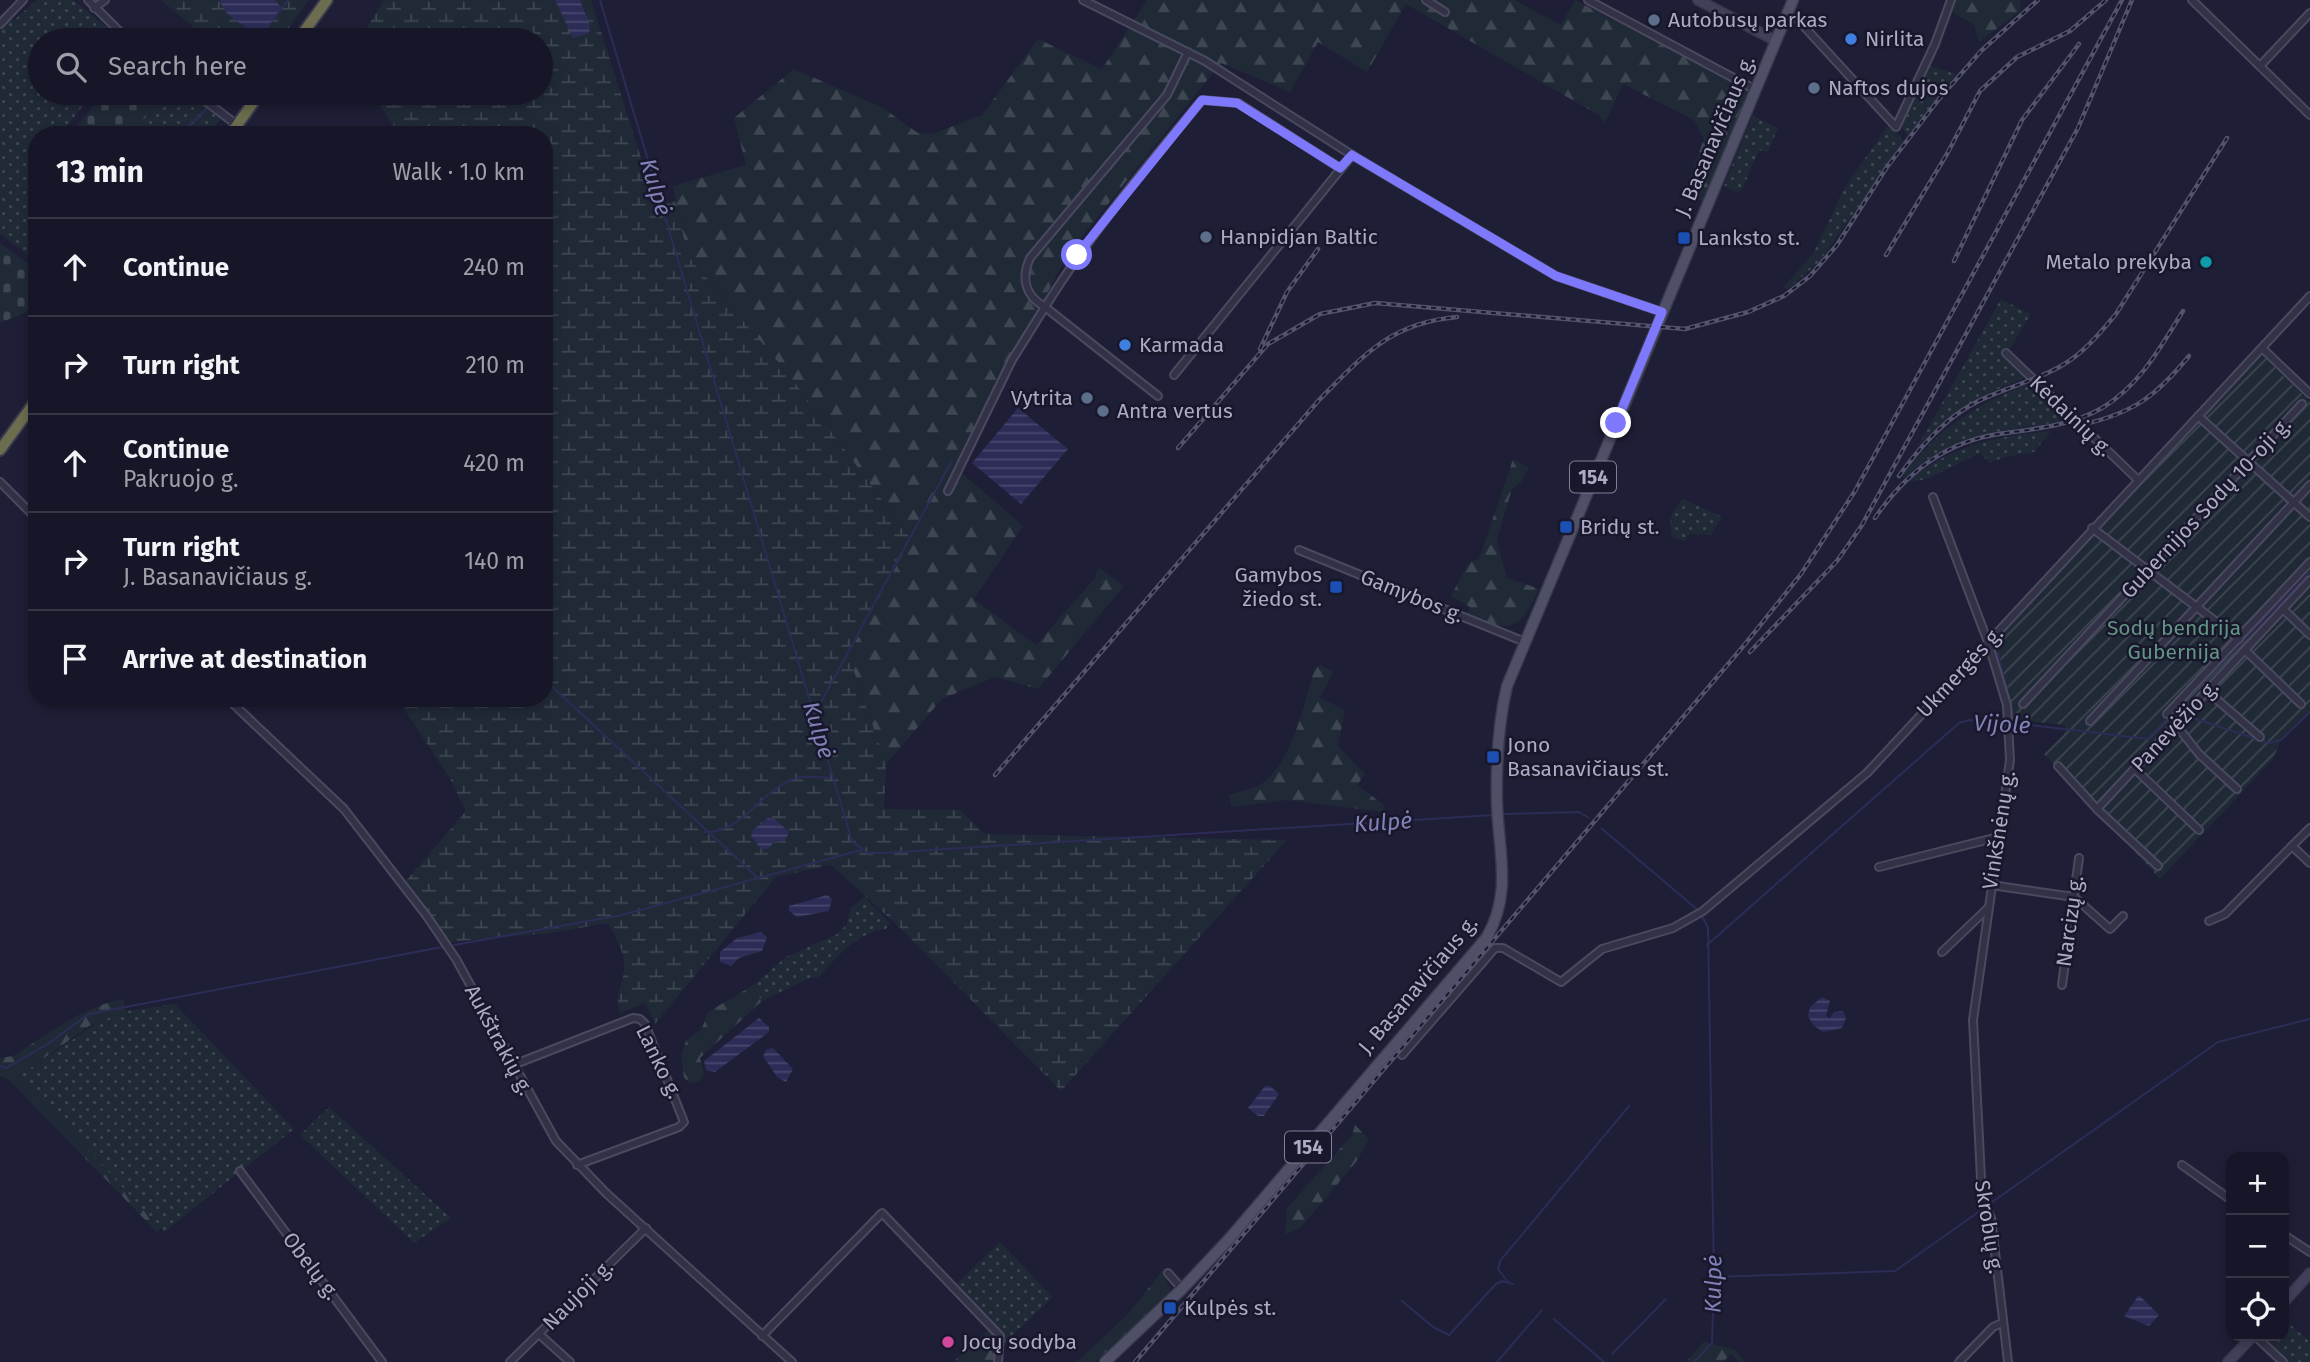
<!DOCTYPE html>
<html lang="en">
<head>
<meta charset="utf-8">
<style>
	:root { --surface:#161628; --page:#1f1f30; --text:#f1f3f6; --muted:#9e9fa8; --line:#353545 }
	body { margin:0; font-family:"Fira Sans",sans-serif; background:var(--page); color:var(--text) }
	.controls { position:absolute; right:21px; bottom:21px; display:grid; overflow:hidden; border-radius:14px; box-shadow:0 4px 10px #0003 }
	.controls button { width:63px; height:63px; display:grid; place-items:center; padding:0; border:0; border-bottom:2px solid var(--line); background:var(--surface); color:var(--text); font:35px sans-serif }
	.stop { position:absolute; width:21px; height:21px; margin:-16px; border:5px solid #7e78fc; border-radius:50%; background:#fff }
	.stop.end { background:#7e78fc; border-color:#fff; box-shadow:0 2px 7px #0008 }
	.list { margin:0; padding:0; list-style:none }
	h2 { display:flex; justify-content:space-between; align-items:center; height:91px; margin:0; padding:0 28px; font-size:30px }
	h2 small { font-size:23px; font-weight:400; color:var(--muted) }
	.list li { display:grid; grid-template-columns:46px 1fr auto; gap:21px; align-items:center; box-sizing:border-box; height:98px; padding:0 28px; border-top:2px solid var(--line) }
	.list b { display:block; font-size:26px; white-space:nowrap }
	.list p { margin:0; font-size:23px; white-space:nowrap; color:var(--muted) }
	.list em { font-size:23px; font-style:normal; color:var(--muted) }
	.icon { flex:none; width:38px; height:38px; fill:none; stroke:currentColor; stroke-width:2; stroke-linecap:round; stroke-linejoin:round }
	.map { position:relative; flex:none; width:2310px; height:1362px; overflow:hidden }
	.search { position:absolute; background:var(--surface); box-shadow:0 4px 10px #0003; left:28px; top:28px; width:525px; height:77px; display:flex; align-items:center; gap:18px; box-sizing:border-box; padding:0 24px; border-radius:38px; color:var(--muted); font-size:26px }
	.panel { position:absolute; background:var(--surface); box-shadow:0 4px 10px #0003; left:28px; top:126px; width:525px; height:581px; border-radius:28px }
	.map>svg:first-child { display:block }
	.grass { fill:url(#grass-dots) }
	.forest { fill:url(#forest-firs) }
	.wetland { fill:url(#wetland-marsh) }
	.cemetery { fill:url(#cemetery-stones) }
	.garden { fill:url(#garden-furrows) }
	.water { fill:url(#water-rules) }
	.lines { fill:none; stroke-linecap:round; stroke-linejoin:round }
	.stream { stroke:#2c2c57; stroke-width:2 }
	.street-casing { stroke:#49495f; stroke-width:10 }
	.secondary-casing { stroke:#38384d; stroke-width:12 }
	.primary-casing { stroke:#38384d; stroke-width:13 }
	.highway-casing { stroke:#39394e; stroke-width:14 }
	.street { stroke:#323146; stroke-width:6 }
	.secondary { stroke:#413f5a; stroke-width:9 }
	.primary { stroke:#4f4f67; stroke-width:10 }
	.highway { stroke:#6c6d4e; stroke-width:10 }
	.rail-casing { stroke:#53536e; stroke-width:4.5 }
	.rail { stroke:#18172b; stroke-width:2; stroke-dasharray:5; stroke-linecap:butt }
	.route { stroke:#7e78fc; stroke-width:9 }
	.service-dot { fill:#5c6f8a; stroke:#18172b; stroke-width:2.5 }
	.shop-dot { fill:#3f7fe0; stroke:#18172b; stroke-width:2.5 }
	.transit-dot { fill:#1a4fb4; stroke:#18172b; stroke-width:2.5 }
	.culture-dot { fill:#0f9aa8; stroke:#18172b; stroke-width:2.5 }
	.hotel-dot { fill:#d1479c; stroke:#18172b; stroke-width:2.5 }
	.labels { text-anchor:middle; dominant-baseline:central; stroke-width:5; stroke-linejoin:round; paint-order:stroke }
	.shield { fill:#18172b; stroke:#807f96; stroke-width:2 }
	.shield-label { font-size:19px; font-weight:bold; fill:#acabc4 }
	.poi-label { font-size:21px; fill:#acabc4; stroke:#18172b; text-anchor:start }
	.street-label { font-size:21px; fill:#acabc4; stroke:#18172b }
	.park-label { font-size:21px; fill:#629484; stroke:#18172b }
	.water-label { font-size:23px; font-style:italic; fill:#8181b7; stroke:#18172b }
</style>
</head>
<body>
<div class="map">
<svg width="2310" height="1362" viewBox="0 0 2310 1362">
	<defs>
		<pattern id="grass-dots" width="8" height="8" patternUnits="userSpaceOnUse" patternTransform="scale(1.75)"><rect width="8" height="8" fill="#202a37"/><path d="M2 2h.1M6 6h.1" fill="none" stroke="#3e4652" stroke-width="1.8" stroke-linecap="round"/></pattern>
		<pattern id="forest-firs" width="22" height="20" patternUnits="userSpaceOnUse" patternTransform="scale(1.75)"><rect width="22" height="20" fill="#202a37"/><path d="M5 1l3.5 6h-7zM16 11l3.5 6h-7z" fill="#3e4652"/></pattern>
		<pattern id="wetland-marsh" width="20" height="14" patternUnits="userSpaceOnUse" patternTransform="scale(1.75)"><rect width="20" height="14" fill="#202a37"/><path d="M1 5h8M5 5V1M11 12h8M15 12V8" fill="none" stroke="#3e4652"/></pattern>
		<pattern id="cemetery-stones" width="16" height="16" patternUnits="userSpaceOnUse" patternTransform="scale(1.75)"><rect width="16" height="16" fill="#202a37"/><path d="M2 7V4a2 2 0 0 1 4 0v3zM10 15v-3a2 2 0 0 1 4 0v3z" fill="#3e4652"/></pattern>
		<pattern id="garden-furrows" width="10" height="10" patternUnits="userSpaceOnUse" patternTransform="scale(1.75)"><rect width="10" height="10" fill="#202a37"/><path d="M-1 1l2-2M0 10L10 0M9 11l2-2" fill="none" stroke="#3e4652"/></pattern>
		<pattern id="water-rules" width="6" height="5" patternUnits="userSpaceOnUse" patternTransform="scale(1.75)"><rect width="6" height="5" fill="#2c2c57"/><path d="M0 2.5h6" fill="none" stroke="#48486e"/></pattern>
	</defs>
	<rect width="100%" height="100%" fill="#1e1e36"/>
	<g class="grass">
		<polygon points="37,0 73,0 123,40 40,40 40,93 93,93 60,135 37,135 37,262 0,234 0,16 4,13 14,20"/>
		<polygon points="1928,65 1956,74 1908,136 1900,124"/>
		<polygon points="165,93 189,93 221,118 209,135 115,135 123,125 133,133"/>
		<polygon points="1753,116 1778,128 1768,152 1759,150 1742,190 1737,193 1724,185"/>
		<polygon points="1888,126 1905,142 1819,262 1788,289 1783,288 1813,254 1846,185"/>
		<path d="M2001,299L2031,314L2004,358L2025,378C1982,394 1946,413 1916,449Z"/>
		<path d="M2031,383L2064,414L2058,422C1999,431 1949,436 1904,478L1902,476C1941,427 1972,406 2031,383Z"/>
		<path d="M2051,431L2034,452L2002,458L1990,463L1980,453L1927,479L1908,482C1950,445 1997,436 2051,431Z"/>
		<path d="M1683,499L1722,517L1711,535L1690,534L1685,541L1672,537C1668,519 1670,513 1683,499Z"/>
		<path d="M864,897L890,923L886,929C856,933 838,956 819,977L809,978L762,1001L752,986L786,957L837,934L847,924L851,908Z"/>
		<polygon points="175,1004 294,1129 164,1232 19,1076 103,1019 126,1011"/>
		<polygon points="329,1107 451,1218 414,1243 300,1135"/>
		<polygon points="1000,1242 1053,1297 1006,1341 953,1287"/>
		<polygon points="2284,1319 2310,1342 2310,1362 2286,1362 2259,1336 2284,1336"/>
	</g>
	<g class="forest">
		<polygon points="1147,0 1514,0 1561,25 1575,0 1750,91 1703,201 1684,193 1704,139 1694,120 1623,84 1605,123 1600,116 1406,4 1367,72 1318,42 1290,92 1221,63 1068,254 955,467 1023,526 974,599 1036,645 1095,578 1098,567 1124,586 1038,689 995,677 942,699 886,764 848,655 911,539 789,375 687,255 673,186 746,165 734,118 794,69 883,108 918,133 932,134 982,115 1038,39 1102,69"/>
		<polygon points="1951,0 2021,0 2020,11 1979,42 1974,24 1950,11"/>
		<path d="M1513,459L1529,468L1521,482L1512,489L1497,539L1506,577L1539,589C1519,634 1510,630 1466,618L1470,607L1451,596L1468,563L1479,559Z"/>
		<path d="M1320,665L1333,672L1320,698L1345,710L1338,746L1365,774L1357,785L1384,805L1383,812L1287,800L1232,807L1229,795C1238,792 1248,790 1256,787C1290,771 1305,703 1314,669Z"/>
		<polygon points="752,986 762,1001 700,1058 704,1074 700,1081 689,1083 684,1077 681,1056 686,1041 702,1028 708,1012"/>
		<path d="M123,999L126,1011L89,1026L19,1076L160,1228L157,1232L9,1080L0,1076V1058L13,1056C48,1034 82,1007 123,999Z"/>
		<polygon points="1355,1125 1369,1139 1356,1162 1301,1227 1285,1234 1287,1208 1352,1135"/>
		<polygon points="1162,1271 1171,1291 1095,1362 1077,1362 1128,1314"/>
		<polygon points="992,1327 1006,1341 997,1352 995,1362 953,1362"/>
		<polygon points="1704,1342 1734,1349 1745,1362 1739,1362 1731,1354 1723,1362 1686,1362"/>
	</g>
	<g class="wetland">
		<polygon points="161,0 309,0 280,40 209,40"/>
		<path d="M384,0H555L588,17L580,0H591L656,205L676,201L687,255L789,375L911,539L848,655L886,764L884,809L960,810L985,834L1287,840L1061,1091L897,925L831,865L776,877L655,1024L645,1003L620,1013C614,997 622,987 624,970C626,953 616,938 608,923L550,933L450,942L405,882L466,811L449,777L404,709L412,698H544V135H400L371,93H541V40H359Z"/>
	</g>
	<g class="cemetery">
		<polygon points="103,93 165,93 133,133 123,125 115,135 70,135"/>
		<path d="M0,243L37,270C37,306 36,312 0,322Z"/>
	</g>
	<polygon class="garden" points="2259,352 2310,402 2310,712 2281,740 2273,759 2160,879 2044,754 2064,734 2065,725 2007,719 1988,642"/>
	<g class="water">
		<path d="M220,0H275L282,8L261,35C247,27 223,17 220,0Z"/>
		<polygon points="555,0 580,0 590,25 589,33 573,38"/>
		<polygon points="1018,408 1068,449 1021,504 972,463"/>
		<polygon points="768,818 775,819 789,832 785,841 774,842 768,849 761,849 751,836 753,830"/>
		<polygon points="827,895 832,899 829,911 797,917 789,911 789,906"/>
		<polygon points="761,932 767,937 762,951 739,958 731,966 720,962 720,952 737,938"/>
		<polygon points="1822,997 1830,1001 1826,1016 1830,1018 1834,1012 1843,1011 1846,1018 1842,1028 1823,1032 1813,1025 1808,1016 1810,1007"/>
		<polygon points="759,1018 769,1027 769,1032 715,1072 706,1070 704,1061"/>
		<polygon points="773,1048 793,1069 786,1082 777,1077 763,1056 767,1049"/>
		<polygon points="1265,1086 1270,1086 1279,1094 1264,1116 1258,1116 1248,1108"/>
		<polygon points="2139,1295 2159,1315 2149,1326 2124,1316"/>
	</g>
	<g class="lines">
		<g class="stream">
			<polyline points="600,0 852,841 867,853 882,853 1494,815"/>
			<polyline points="273,20 288,0"/>
			<polyline points="258,40 270,24"/>
			<polyline points="214,101 220,93"/>
			<polyline points="179,135 209,107"/>
			<polyline points="1998,653 2015,723"/>
			<polyline points="544,679 758,878"/>
			<polyline points="2187,716 2269,743 2281,740 2310,712"/>
			<polyline points="813,717 951,462"/>
			<polyline points="2012,723 2148,739 2310,572"/>
			<polyline points="1505,814 1579,812 1589,818"/>
			<polyline points="1601,828 1699,911"/>
			<path d="M705,832C740,834 761,792 791,780C802,775 817,777 830,778"/>
			<polyline points="454,945 622,915 861,850"/>
			<polyline points="1707,945 1959,723 1969,720 2006,722"/>
			<polyline points="0,1066 6,1068 46,1045 89,1014 442,947"/>
			<polyline points="1988,1205 2218,1042 2310,1019"/>
			<polyline points="1714,1277 1895,1271 1984,1208"/>
			<polyline points="1508,1282 1498,1269 1500,1261 1629,1106"/>
			<polyline points="1402,1301 1433,1327 1449,1335 1496,1284 1502,1281 1513,1284"/>
			<polyline points="1554,1319 1604,1362"/>
			<polyline points="1612,1354 1666,1299"/>
			<polyline points="1497,1362 1542,1310"/>
			<polyline points="1694,1362 1712,1343 1714,1277 1708,928 1702,916"/>
		</g>
		<defs>
			<g id="street">
				<polyline points="88,0 128,40"/>
				<polyline points="1083,0 1205,61 1352,155 1556,276 1662,312"/>
				<polyline points="1426,0 1445,12"/>
				<polyline points="1588,0 1756,90"/>
				<polyline points="2192,0 2310,115"/>
				<polyline points="94,8 105,0"/>
				<polyline points="1789,10 1896,127 1935,44 1951,0"/>
				<polyline points="0,24 23,0"/>
				<polyline points="2260,66 2310,13"/>
				<polyline points="195,93 237,125"/>
				<polyline points="2262,348 2310,394"/>
				<polyline points="2006,353 2137,479"/>
				<polyline points="1174,375 1352,155"/>
				<path d="M1158,396L1045,307C1091,233 1146,167 1202,100L1238,103L1340,168"/>
				<polyline points="2198,416 2310,517"/>
				<polyline points="0,482 37,519"/>
				<path d="M948,491L1012,360L1045,307C1025,296 1021,278 1030,258L1167,95L1188,52"/>
				<polyline points="1933,497 1988,642 2007,705 2010,760 1973,1020 1982,1198 1991,1218 2008,1362"/>
				<polyline points="2092,528 2239,639"/>
				<polyline points="1299,550 1525,642"/>
				<polyline points="2283,609 2310,635"/>
				<polyline points="2245,650 2301,704"/>
				<polyline points="2207,691 2260,737"/>
				<polyline points="227,698 344,809 426,915 456,959 556,1141 606,1193 792,1362"/>
				<polyline points="2023,704 2302,404"/>
				<polyline points="2167,714 2310,562"/>
				<polyline points="2090,721 2310,485"/>
				<polyline points="2176,725 2199,754 2237,789"/>
				<polyline points="2058,766 2097,809 2158,866"/>
				<polyline points="2135,769 2199,830"/>
				<polyline points="2097,809 2310,580"/>
				<polyline points="2310,828 2292,846 2310,863"/>
				<polyline points="1879,867 1998,837"/>
				<polyline points="1991,885 2074,897 2110,929 2123,916"/>
				<polyline points="2209,921 2225,914 2292,846"/>
				<polyline points="1942,952 1988,908"/>
				<polyline points="2062,985 2079,858"/>
				<polyline points="1402,1055 1495,948 1503,948 1561,982 1602,949 1673,928 1703,911 1867,773 2310,296"/>
				<polyline points="513,1065 633,1018 640,1019 645,1024 684,1122 679,1127 577,1165"/>
				<polyline points="2182,1165 2231,1200"/>
				<polyline points="240,1171 382,1362"/>
				<polyline points="2284,1235 2310,1252"/>
				<polyline points="1168,1273 1182,1289"/>
				<polyline points="539,1334 570,1362"/>
				<polyline points="762,1336 882,1213 1000,1336 998,1362"/>
				<polyline points="2255,1336 2283,1362"/>
				<polyline points="510,1362 646,1228"/>
				<polyline points="1959,1362 1993,1327 2002,1323"/>
			</g>
			<g id="secondary">
				<polyline points="1698,0 1776,41"/>
				<polyline points="2284,1302 2310,1273"/>
				<polyline points="2228,1362 2253,1336"/>
			</g>
			<path id="primary" d="M1105,1362L1182,1289L1229,1239L1487,937C1512,892 1499,854 1497,805C1496,765 1498,724 1507,686L1793,0"/>
			<g id="highway">
				<polyline points="298,40 327,0"/>
				<polyline points="230,135 260,93"/>
				<polyline points="0,450 37,399"/>
			</g>
		</defs>
		<use href="#street" class="street-casing"/>
		<use href="#secondary" class="secondary-casing"/>
		<use href="#primary" class="primary-casing"/>
		<use href="#highway" class="highway-casing"/>
		<use href="#street" class="street"/>
		<use href="#secondary" class="secondary"/>
		<use href="#primary" class="primary"/>
		<use href="#highway" class="highway"/>
		<defs>
			<g id="rail">
				<polyline points="1886,255 1947,154 1980,91 2017,57 2070,31 2106,0"/>
				<polyline points="1954,261 2022,120 2079,44"/>
				<polyline points="1260,349 1287,292 1318,249"/>
				<path d="M2084,424C2134,413 2157,395 2189,356"/>
				<polyline points="1178,448 1268,344 1320,314 1375,303 1685,329 1748,312 1784,296 1810,276 1837,245 1887,167 1939,99 1981,51 2038,0"/>
				<path d="M1899,476C1917,451 1937,427 1963,410C1993,390 2030,384 2061,366C2084,353 2100,333 2116,314L2227,138"/>
				<path d="M1875,518C1905,474 1944,442 1999,434C2033,429 2071,426 2102,408C2140,385 2160,348 2183,311"/>
				<polyline points="1750,652 1837,561 1862,525 2078,128 2132,0"/>
				<path d="M995,775L1319,400C1364,355 1390,323 1457,317"/>
				<polyline points="1135,1362 1746,643 1801,574 1855,491 2122,0"/>
			</g>
		</defs>
		<use href="#rail" class="rail-casing"/>
		<use href="#rail" class="rail"/>
	</g>
	<g class="lines">
		<polyline class="route" points="1077,255 1202,100 1237,103 1340,168 1352,155 1556,276 1662,312 1616,423"/>
	</g>
	<g class="service-dot">
		<circle cx="1654" cy="20" r="7"/>
		<circle cx="1814" cy="88" r="7"/>
		<circle cx="1206" cy="237" r="7"/>
		<circle cx="1087" cy="398" r="7"/>
		<circle cx="1103" cy="411" r="7"/>
	</g>
	<g class="shop-dot">
		<circle cx="1851" cy="39" r="7"/>
		<circle cx="1125" cy="345" r="7"/>
	</g>
	<g class="transit-dot">
		<rect x="1677" y="231" width="14" height="14" rx="3.5"/>
		<rect x="1559" y="520" width="14" height="14" rx="3.5"/>
		<rect x="1329" y="580" width="14" height="14" rx="3.5"/>
		<rect x="1486" y="750" width="14" height="14" rx="3.5"/>
		<rect x="1163" y="1301" width="14" height="14" rx="3.5"/>
	</g>
	<circle class="culture-dot" cx="2206" cy="262" r="7"/>
	<circle class="hotel-dot" cx="948" cy="1342" r="7"/>
	<g class="labels">
		<g class="shield">
			<rect x="1570" y="461.5" width="46" height="31" rx="5"/>
			<rect x="1285" y="1131.5" width="46" height="31" rx="5"/>
		</g>
		<g class="shield-label">
			<text x="1593" y="477">154</text>
			<text x="1308" y="1147">154</text>
		</g>
		<g class="poi-label">
			<text x="1668" y="20">Autobusų parkas</text>
			<text x="1865" y="39">Nirlita</text>
			<text x="1828" y="88">Naftos dujos</text>
			<text x="1220" y="237">Hanpidjan Baltic</text>
			<text x="1698" y="238">Lanksto st.</text>
			<text x="2192" y="262" text-anchor="end">Metalo prekyba</text>
			<text x="1139" y="345">Karmada</text>
			<text x="1073" y="398" text-anchor="end">Vytrita</text>
			<text x="1117" y="411">Antra vertus</text>
			<text x="1580" y="527">Bridų st.</text>
			<text x="1322" y="575" text-anchor="end">Gamybos<tspan x="1322" dy="24">žiedo st.</tspan></text>
			<text x="1507" y="745">Jono<tspan x="1507" dy="24">Basanavičiaus st.</tspan></text>
			<text x="1184" y="1308">Kulpės st.</text>
			<text x="962" y="1342">Jocų sodyba</text>
		</g>
		<g class="street-label">
			<text transform="translate(1715 136) rotate(-67)">J. Basanavičiaus g.</text>
			<text transform="translate(2071 416) rotate(44)">Kėdainių g.</text>
			<text transform="translate(2206 508) rotate(-47)">Gubernijos Sodų 10-oji g.</text>
			<text transform="translate(1412 596) rotate(22)">Gamybos g.</text>
			<text transform="translate(1960 672) rotate(-47)">Ukmergės g.</text>
			<text transform="translate(2175 726) rotate(-47)">Panevėžio g.</text>
			<text transform="translate(1999 830) rotate(-81)">Vinkšnėnų g.</text>
			<text transform="translate(2070 921) rotate(-82)">Narcizų g.</text>
			<text transform="translate(1418 985) rotate(-50)">J. Basanavičiaus g.</text>
			<text transform="translate(499 1040) rotate(62)">Aukštrakių g.</text>
			<text transform="translate(659 1062) rotate(64)">Lanko g.</text>
			<text transform="translate(1989 1227) rotate(81)">Skroblų g.</text>
			<text transform="translate(311 1266) rotate(53)">Obelų g.</text>
			<text transform="translate(578 1295) rotate(-45)">Naujoji g.</text>
		</g>
		<g class="park-label">
			<text x="2174" y="628">Sodų bendrija<tspan x="2174" dy="24">Gubernija</tspan></text>
		</g>
		<g class="water-label">
			<text transform="translate(656 187) rotate(73)">Kulpė</text>
			<text transform="translate(2002 724) rotate(3)">Vijolė</text>
			<text transform="translate(819 730) rotate(73)">Kulpė</text>
			<text transform="translate(1383 822) rotate(-4)">Kulpė</text>
			<text transform="translate(1713 1284) rotate(-89)">Kulpė</text>
		</g>
	</g>
</svg>
<div class="controls">
<button>+</button>
<button>−</button>
<button><svg class="icon" aria-label="locate" viewBox="0 0 24 24"><circle cx="12" cy="12" r="6"/><path d="M12 2v4M12 18v4M2 12h4M18 12h4"/></svg></button>
</div>
<div class="stop" style="left:1077px;top:255px"></div>
<div class="stop end" style="left:1616px;top:423px"></div>
<div class="search"><svg class="icon" aria-label="search" viewBox="0 0 24 24"><circle cx="10" cy="10" r="6"/><path d="M15 15l6 6"/></svg>Search here</div>
<section class="panel">
<h2>13 min<small>Walk · 1.0 km</small></h2>
<ul class="list">
<li><svg class="icon" aria-label="ahead" viewBox="0 0 24 24"><path d="M12 20V5M6 11l6-6 6 6"/></svg><div><b>Continue</b></div><em>240 m</em></li>
<li><svg class="icon" aria-label="right" viewBox="0 0 24 24"><path d="M7 20v-9h11M14 6l5 5-5 5"/></svg><div><b>Turn right</b></div><em>210 m</em></li>
<li><svg class="icon" aria-label="ahead" viewBox="0 0 24 24"><path d="M12 20V5M6 11l6-6 6 6"/></svg><div><b>Continue</b><p>Pakruojo g.</p></div><em>420 m</em></li>
<li><svg class="icon" aria-label="right" viewBox="0 0 24 24"><path d="M7 20v-9h11M14 6l5 5-5 5"/></svg><div><b>Turn right</b><p>J. Basanavičiaus g.</p></div><em>140 m</em></li>
<li><svg class="icon" aria-label="arrive" viewBox="0 0 24 24"><path d="M6 21V4h12l-3 4 3 4H6"/></svg><div><b>Arrive at destination</b></div></li>
</ul>
</section>
</div>
</body>
</html>
